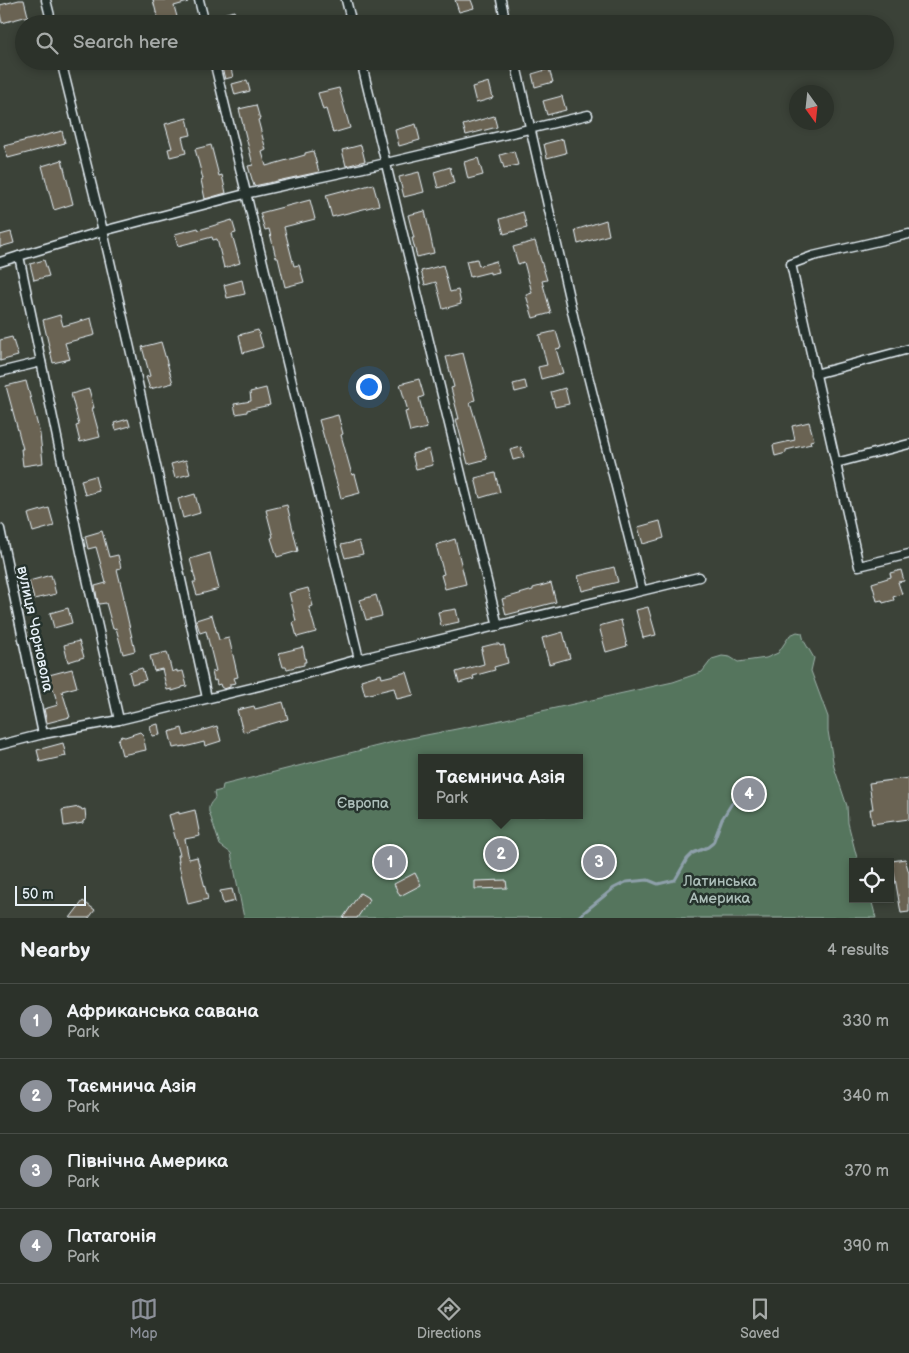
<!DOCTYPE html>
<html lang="en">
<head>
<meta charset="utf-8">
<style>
	:root { --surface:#2c322a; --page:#383e36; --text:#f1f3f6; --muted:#a6aaa8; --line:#484d47; --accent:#8c9099 }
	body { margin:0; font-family:"Balsamiq Sans",sans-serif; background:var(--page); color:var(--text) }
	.controls { position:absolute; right:15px; bottom:15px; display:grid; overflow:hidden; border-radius:0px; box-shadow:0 2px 8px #0003 }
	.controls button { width:45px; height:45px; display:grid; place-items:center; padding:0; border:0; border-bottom:1px solid var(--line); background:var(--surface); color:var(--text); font:25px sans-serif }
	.compass { position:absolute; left:789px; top:85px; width:45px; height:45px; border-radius:50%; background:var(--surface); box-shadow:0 2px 8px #0003; rotate:165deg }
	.scale { position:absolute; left:15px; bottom:12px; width:71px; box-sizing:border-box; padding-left:5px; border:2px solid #e8f1f8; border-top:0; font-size:14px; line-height:18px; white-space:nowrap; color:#e8f1f8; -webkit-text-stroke:4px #26332d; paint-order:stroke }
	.you { position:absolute; left:368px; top:386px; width:18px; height:18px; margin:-12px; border:4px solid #fff; border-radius:50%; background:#1a73e8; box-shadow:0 0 0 8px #1a73e833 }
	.badge { display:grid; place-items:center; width:32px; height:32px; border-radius:50%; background:var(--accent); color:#fff; font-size:16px; font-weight:700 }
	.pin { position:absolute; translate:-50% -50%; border:2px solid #fff; box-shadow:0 1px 5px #0006 }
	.popup { position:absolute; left:418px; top:754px; width:165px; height:65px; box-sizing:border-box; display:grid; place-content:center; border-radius:0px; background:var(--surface); filter:drop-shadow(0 1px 4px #0005); font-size:16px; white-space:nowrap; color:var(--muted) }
	.popup b { font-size:19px; color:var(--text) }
	.popup::after { content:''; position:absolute; left:50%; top:100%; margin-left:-10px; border:10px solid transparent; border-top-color:var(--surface) }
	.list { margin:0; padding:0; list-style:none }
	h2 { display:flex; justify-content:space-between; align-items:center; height:65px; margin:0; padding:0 20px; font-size:21px }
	h2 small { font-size:16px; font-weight:400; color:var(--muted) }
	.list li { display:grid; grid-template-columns:32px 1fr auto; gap:15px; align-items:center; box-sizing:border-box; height:75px; padding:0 20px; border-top:1px solid var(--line) }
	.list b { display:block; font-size:19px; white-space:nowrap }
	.list p { margin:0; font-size:16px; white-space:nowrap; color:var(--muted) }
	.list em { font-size:16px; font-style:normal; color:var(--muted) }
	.icon { flex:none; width:28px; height:28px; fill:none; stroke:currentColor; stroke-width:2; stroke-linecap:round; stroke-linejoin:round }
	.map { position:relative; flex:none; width:909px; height:918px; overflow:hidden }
	.search { position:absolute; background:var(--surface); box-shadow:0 2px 8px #0003; left:15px; right:15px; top:15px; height:55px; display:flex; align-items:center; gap:12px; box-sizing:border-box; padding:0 18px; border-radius:28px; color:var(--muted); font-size:19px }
	.sheet { height:365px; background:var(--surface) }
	nav { display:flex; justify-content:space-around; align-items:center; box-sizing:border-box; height:70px; border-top:1px solid var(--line); background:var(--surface); font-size:14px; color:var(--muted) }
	nav a { display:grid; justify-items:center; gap:2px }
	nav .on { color:var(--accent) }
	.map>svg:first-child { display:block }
	.green { fill:#54745d; stroke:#9eb2aa; fill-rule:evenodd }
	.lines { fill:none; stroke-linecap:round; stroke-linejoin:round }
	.stream { stroke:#8ea0aa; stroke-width:3 }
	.building { fill:#6b6453; stroke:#e8f1f8 }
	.minor-casing { stroke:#e8f1f8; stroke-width:11 }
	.minor { stroke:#26332d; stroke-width:8 }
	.labels { text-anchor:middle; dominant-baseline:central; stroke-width:5; stroke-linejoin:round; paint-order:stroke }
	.street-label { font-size:15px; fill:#e8f1f8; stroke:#26332d }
	.park-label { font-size:15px; fill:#adbfba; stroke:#26332d }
</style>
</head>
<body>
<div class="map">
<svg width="909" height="918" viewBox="0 0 909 918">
	<rect width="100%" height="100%" fill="#3b4238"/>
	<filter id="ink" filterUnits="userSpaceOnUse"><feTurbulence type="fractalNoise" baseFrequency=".02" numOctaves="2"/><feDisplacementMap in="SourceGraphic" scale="10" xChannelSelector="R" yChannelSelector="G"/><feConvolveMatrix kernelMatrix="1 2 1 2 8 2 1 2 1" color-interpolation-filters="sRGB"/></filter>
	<g filter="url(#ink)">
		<path class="green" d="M797,632L802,633L804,641L814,658L811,671L828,717V731L834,767L847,806L848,823L858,862H853V899H871L876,918H244L231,853L220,845L209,812C208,805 211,803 215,798L214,792L222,790L223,785L401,740L492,722L673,682L702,672L712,659L722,656L730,657L738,662L766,658L778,653L790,635ZM422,758H580V815H422Z"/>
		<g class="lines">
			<polyline class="stream" points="577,918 614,888 626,882 648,880 658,884 675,880 687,859 693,853 708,847 713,843 722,819 746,781"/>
		</g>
		<g class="building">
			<polygon points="19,0 24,0 28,16 2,23 0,14 0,5"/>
			<polygon points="153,0 187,0 188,2 174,6 179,24 159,24"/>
			<polygon points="455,0 471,0 474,8 459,12"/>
			<polygon points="234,11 238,24 217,24 215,16"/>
			<polygon points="220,61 229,61 233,77 225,79"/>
			<polygon points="549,69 553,82 535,87 532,74"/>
			<polygon points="247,80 250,91 235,95 232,84"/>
			<polygon points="489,82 493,98 476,103 472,87"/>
			<polygon points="339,88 350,128 333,133 326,109 323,110 318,93"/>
			<polygon points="562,96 566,110 547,115 543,101"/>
			<polygon points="256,105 260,119 258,120 266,150 262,152 266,166 305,155 305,153 313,151 319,172 254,186 248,166 253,165 239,109"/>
			<polygon points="494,116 497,127 466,135 463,125"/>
			<polygon points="187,118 191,135 182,137 186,153 170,157 168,149 172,148 165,124"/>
			<polygon points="416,124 420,140 399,146 395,130"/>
			<polygon points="62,131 65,143 8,158 4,146"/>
			<polygon points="563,139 566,153 547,158 544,144"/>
			<polygon points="211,145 219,176 222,175 226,193 205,199 201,180 203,179 195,149"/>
			<polygon points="361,145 365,161 346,166 342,150"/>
			<polygon points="514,151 518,165 504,168 500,155"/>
			<polygon points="478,158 483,175 468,179 464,162"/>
			<polygon points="62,160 73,204 54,210 42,166"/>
			<polygon points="450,167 454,183 438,188 434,172"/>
			<polygon points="419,172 424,192 404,197 399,177"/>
			<polygon points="373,184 379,205 332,217 326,195 345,190 345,192"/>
			<polygon points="310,200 315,219 284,227 294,266 299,265 304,282 285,287 278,258 276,258 269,229 265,230 260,213"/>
			<polygon points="425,211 434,253 417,257 412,238 414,238 408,215"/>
			<polygon points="523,212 527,228 504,234 500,219"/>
			<polygon points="232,220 236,233 232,234 240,263 224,268 217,239 213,240 212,237 178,246 175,234 198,228 199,230"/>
			<polygon points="606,220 609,235 578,244 575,230"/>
			<polygon points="11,232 14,243 0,247 0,235"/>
			<polygon points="535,241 547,280 542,281 551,313 533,318 526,295 532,293 524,262 518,264 513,247"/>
			<polygon points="477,259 479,266 496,261 499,272 490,274 490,272 470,277 466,261"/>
			<polygon points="44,260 49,276 34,280 30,264"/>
			<polygon points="443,265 450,292 458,290 461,304 443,309 436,282 425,285 421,271"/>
			<polygon points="242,280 245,294 227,298 224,285"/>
			<polygon points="60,315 63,326 91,318 95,335 65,343 70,359 53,363 43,320"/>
			<polygon points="258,330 263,347 243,353 239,335"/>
			<polygon points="556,331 561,348 556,349 563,373 541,379 538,367 547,365 539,335"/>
			<polygon points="12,337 18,356 0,361 0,340"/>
			<polygon points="161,342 173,383 150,389 146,377 150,376 142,347"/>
			<polygon points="463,353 475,400 470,402 487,459 468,464 456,419 459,419 451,388 454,387 446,357"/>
			<polygon points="419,379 424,396 419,398 427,428 410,432 405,412 408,411 400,384"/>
			<polygon points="26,381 40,434 43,463 23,466 21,449 23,449 6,386"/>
			<polygon points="525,381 527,389 515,392 513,384"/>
			<polygon points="266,388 270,405 247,410 247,412 236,414 234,404 251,401 250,392"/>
			<polygon points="565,388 569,404 555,407 551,392"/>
			<polygon points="89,389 94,408 92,408 100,437 80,442 76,426 79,425 71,394"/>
			<polygon points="338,415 343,434 341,435 352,475 355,474 360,493 341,498 319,420"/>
			<polygon points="128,419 130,426 116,430 114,423"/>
			<polygon points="809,422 814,440 810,441 811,444 786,450 786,453 775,456 773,445 795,440 792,426"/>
			<polygon points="521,447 524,457 513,460 510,450"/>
			<polygon points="429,449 433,465 416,469 412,454"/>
			<polygon points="186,460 190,474 175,478 171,464"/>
			<polygon points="495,473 500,492 480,498 475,478"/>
			<polygon points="95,476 99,491 85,495 81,480"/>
			<polygon points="195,494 200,513 183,518 178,499"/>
			<polygon points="287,505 298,551 277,557 271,538 273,537 266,510"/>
			<polygon points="49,508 54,526 33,532 28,514"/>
			<polygon points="660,521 664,538 643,544 638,527"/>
			<polygon points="102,531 109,557 118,555 121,568 117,569 124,598 123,598 135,651 123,654 116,628 113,629 106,603 99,604 97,598 95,586 106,583 96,547 88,549 85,536"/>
			<polygon points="455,539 466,584 445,589 441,575 444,574 436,545"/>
			<polygon points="359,541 363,554 345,558 341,545"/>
			<polygon points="210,553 219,589 197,595 193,582 196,582 190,559"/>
			<polygon points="614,567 618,582 582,591 578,576"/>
			<polygon points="901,570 904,581 898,582 902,594 893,597 894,600 883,603 882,600 877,601 872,583 891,577 890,573"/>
			<polygon points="51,575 56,594 34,599 29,581"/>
			<polygon points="551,583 556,602 506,615 502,599 533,590 533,588"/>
			<polygon points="308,588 313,606 309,607 316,632 297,637 293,622 296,621 289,593"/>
			<polygon points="376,595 382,616 366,620 360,600"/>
			<polygon points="648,607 656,635 643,638 636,610"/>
			<polygon points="68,608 72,623 54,628 50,613"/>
			<polygon points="456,609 459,622 441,626 438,612"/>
			<polygon points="212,615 219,640 229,638 238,677 234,678 236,683 230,684 230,687 224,689 221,687 220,684 217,685 216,680 214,681 212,672 216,671 206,631 200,633 196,620"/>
			<polygon points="621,620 627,646 606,652 599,626"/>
			<polygon points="563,632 570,658 549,664 542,638"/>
			<polygon points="79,641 84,657 68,662 64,645"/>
			<polygon points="494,644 499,644 500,646 504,645 508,663 494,667 495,670 473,676 474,679 459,683 456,672 484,664 481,650 483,650 482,647"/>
			<polygon points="303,647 306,662 304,662 304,665 287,669 286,667 283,667 279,653"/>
			<polygon points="167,652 172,672 177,670 177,672 183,671 187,686 182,687 182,688 172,691 172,689 167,690 162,669 154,671 150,656"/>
			<polygon points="142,668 146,680 132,684 129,672"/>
			<polygon points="72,669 77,687 62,691 70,717 47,723 44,709 58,705 49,675"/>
			<polygon points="407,672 414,695 397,699 394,688 365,695 361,680 381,674 382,678"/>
			<polygon points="283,702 288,719 243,732 237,710 254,706 255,709"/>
			<polygon points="158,724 160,735 152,736 150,726"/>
			<polygon points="217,726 221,741 205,746 204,742 185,747 185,746 173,748 169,732 182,728 184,736"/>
			<polygon points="140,732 143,735 146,750 122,755 118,740 121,736 125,737"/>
			<polygon points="63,743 66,756 40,762 37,750"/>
			<polygon points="909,778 909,819 872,824 870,809 873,809 869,783"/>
			<polygon points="79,807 79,808 81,808 82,810 85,809 86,820 83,821 83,823 64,826 62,810"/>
			<polygon points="195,810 200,836 185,839 189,859 197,857 208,899 188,904 178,861 179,861 178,855 180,855 169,815 179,812 179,814"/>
			<polygon points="905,859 909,873 909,912 901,913 892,861"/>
			<polygon points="415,873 421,885 400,896 394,884"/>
			<polygon points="506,880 507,888 475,889 475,881"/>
			<polygon points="232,889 235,901 223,904 220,891"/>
			<polygon points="360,893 370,899 357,918 343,918"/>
			<polygon points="83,901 95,910 89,918 70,918"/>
		</g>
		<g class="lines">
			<defs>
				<g id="minor">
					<polyline points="46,0 52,24"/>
					<polyline points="199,0 205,24"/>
					<polyline points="346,0 352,24"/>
					<polyline points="501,0 506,24"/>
					<polyline points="61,61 103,231 137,379 207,698"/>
					<polyline points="214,61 359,659"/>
					<polyline points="361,61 498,626"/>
					<polyline points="515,61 575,324 642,590"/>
					<polyline points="909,234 813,256 791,264 859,566 909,554"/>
					<polyline points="0,262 19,256"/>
					<polyline points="0,372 41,362"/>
					<polyline points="815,374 909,349"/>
					<polyline points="836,463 909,444"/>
					<polyline points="0,529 43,734"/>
					<polyline points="119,720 81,552 19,256 103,231 245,194 386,163 588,115"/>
					<polyline points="0,745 43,734 119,720 280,681 359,659 699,577"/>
				</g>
			</defs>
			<use href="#minor" class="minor-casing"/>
			<use href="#minor" class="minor"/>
		</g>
	</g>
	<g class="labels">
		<g class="street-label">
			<text transform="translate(35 629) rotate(78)">вулиця Чорновола</text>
		</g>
		<g class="park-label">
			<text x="363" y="803">Європа</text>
			<text x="720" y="881">Латинська<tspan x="720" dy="17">Америка</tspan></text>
		</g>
	</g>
</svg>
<div class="controls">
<button><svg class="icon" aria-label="locate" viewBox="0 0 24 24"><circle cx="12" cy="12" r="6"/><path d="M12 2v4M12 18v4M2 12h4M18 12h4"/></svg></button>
</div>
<svg class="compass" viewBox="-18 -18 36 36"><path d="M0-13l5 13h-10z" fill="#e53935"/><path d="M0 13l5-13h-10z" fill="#a6aaa8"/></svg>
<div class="scale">50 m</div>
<div class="you"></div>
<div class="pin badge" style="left:390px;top:862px">1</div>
<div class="pin badge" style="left:501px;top:854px">2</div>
<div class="popup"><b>Таємнича Азія</b>Park</div>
<div class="pin badge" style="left:599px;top:862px">3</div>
<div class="pin badge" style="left:749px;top:794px">4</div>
<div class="search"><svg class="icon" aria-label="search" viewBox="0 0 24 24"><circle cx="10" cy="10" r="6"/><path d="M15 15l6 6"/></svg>Search here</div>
</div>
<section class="sheet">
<h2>Nearby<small>4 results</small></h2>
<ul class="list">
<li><span class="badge">1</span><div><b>Африканська савана</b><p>Park</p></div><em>330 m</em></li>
<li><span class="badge">2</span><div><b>Таємнича Азія</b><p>Park</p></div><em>340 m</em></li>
<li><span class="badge">3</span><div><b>Північна Америка</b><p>Park</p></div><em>370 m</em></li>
<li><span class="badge">4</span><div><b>Патагонія</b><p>Park</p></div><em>390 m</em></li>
</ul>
</section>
<nav>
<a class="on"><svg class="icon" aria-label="map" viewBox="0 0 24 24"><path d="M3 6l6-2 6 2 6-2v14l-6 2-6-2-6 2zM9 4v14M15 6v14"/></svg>Map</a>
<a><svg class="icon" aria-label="directions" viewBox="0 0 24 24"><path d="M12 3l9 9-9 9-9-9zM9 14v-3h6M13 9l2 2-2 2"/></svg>Directions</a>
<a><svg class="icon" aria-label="saved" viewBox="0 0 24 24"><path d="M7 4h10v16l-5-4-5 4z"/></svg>Saved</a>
</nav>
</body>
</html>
